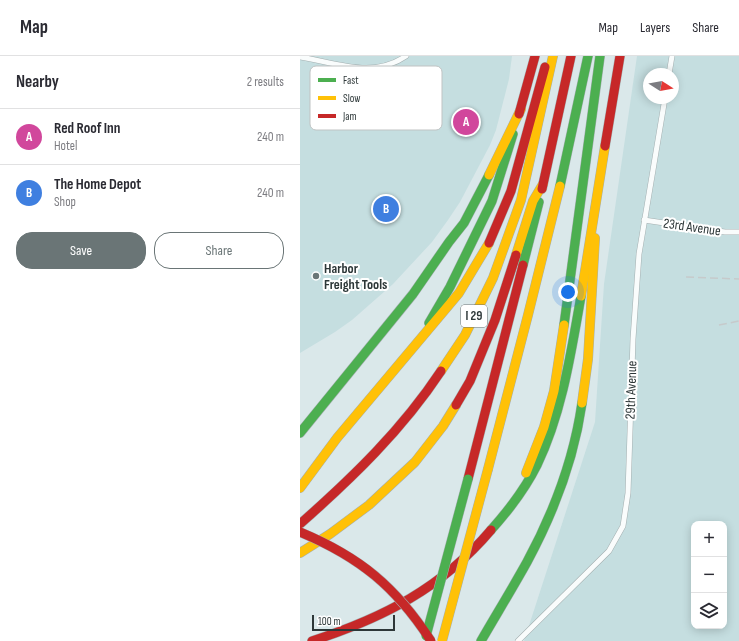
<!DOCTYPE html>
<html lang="en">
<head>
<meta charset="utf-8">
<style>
	:root { --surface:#fff; --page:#f2f2f3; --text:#2b2b33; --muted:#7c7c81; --line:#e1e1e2; --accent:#6a7576 }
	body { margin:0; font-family:"Sofia Sans Condensed",sans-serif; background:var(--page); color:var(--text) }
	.controls { position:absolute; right:12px; bottom:12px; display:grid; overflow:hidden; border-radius:8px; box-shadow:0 2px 10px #0003 }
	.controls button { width:36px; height:36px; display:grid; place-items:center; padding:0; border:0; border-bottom:1px solid var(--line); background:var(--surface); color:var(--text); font:20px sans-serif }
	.compass { position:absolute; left:343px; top:12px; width:36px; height:36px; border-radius:50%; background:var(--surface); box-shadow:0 2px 10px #0003; rotate:101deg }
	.scale { position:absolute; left:12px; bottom:10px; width:83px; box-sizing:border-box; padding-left:4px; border:2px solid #2d3738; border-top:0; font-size:11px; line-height:14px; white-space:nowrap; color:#2d3738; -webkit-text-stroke:3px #fff; paint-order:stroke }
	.you { position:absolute; left:268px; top:236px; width:14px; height:14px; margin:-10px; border:3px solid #fff; border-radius:50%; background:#1a73e8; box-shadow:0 0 0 6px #1a73e833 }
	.badge { display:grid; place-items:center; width:26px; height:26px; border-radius:50%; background:var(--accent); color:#fff; font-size:13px; font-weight:700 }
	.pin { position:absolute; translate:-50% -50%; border:2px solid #fff; box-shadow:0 1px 4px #0006 }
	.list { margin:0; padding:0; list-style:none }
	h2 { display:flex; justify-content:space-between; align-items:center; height:52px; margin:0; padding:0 16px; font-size:17px }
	h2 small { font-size:13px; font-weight:400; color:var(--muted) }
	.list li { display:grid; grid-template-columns:26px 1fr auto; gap:12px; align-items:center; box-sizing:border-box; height:56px; padding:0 16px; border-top:1px solid var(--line) }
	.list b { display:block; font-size:15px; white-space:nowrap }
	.list p { margin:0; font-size:13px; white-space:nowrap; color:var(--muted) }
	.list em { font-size:13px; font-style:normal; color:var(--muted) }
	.actions { display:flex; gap:8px; padding:12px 16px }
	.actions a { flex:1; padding:9px 0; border:1px solid var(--accent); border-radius:16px; text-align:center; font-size:14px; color:var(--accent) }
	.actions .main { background:var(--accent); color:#fff }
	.icon { flex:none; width:22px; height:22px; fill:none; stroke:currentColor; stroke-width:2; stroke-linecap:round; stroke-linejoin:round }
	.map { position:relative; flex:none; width:439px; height:585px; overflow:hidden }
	header { display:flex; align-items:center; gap:24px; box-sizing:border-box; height:56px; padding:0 20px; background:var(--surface); border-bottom:1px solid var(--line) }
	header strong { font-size:19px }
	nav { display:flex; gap:22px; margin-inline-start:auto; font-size:14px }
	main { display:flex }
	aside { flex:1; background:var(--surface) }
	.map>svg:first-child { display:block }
	.built { fill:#c5dee0; fill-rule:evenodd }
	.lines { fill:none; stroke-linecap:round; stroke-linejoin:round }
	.street-casing { stroke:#a4afb0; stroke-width:6 }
	.fast-casing { stroke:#a4afb0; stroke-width:10 }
	.slow-casing { stroke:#a4afb0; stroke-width:10 }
	.jam-casing { stroke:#a4afb0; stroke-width:10 }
	.street { stroke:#f9fcfc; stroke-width:5 }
	.fast { stroke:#4caf50; stroke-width:9 }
	.slow { stroke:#ffc107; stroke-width:9 }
	.jam { stroke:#c62828; stroke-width:9 }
	.rail { stroke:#c6cacb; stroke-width:1.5; stroke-dasharray:8 4; stroke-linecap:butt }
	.fast-bridge-casing { stroke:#a4afb0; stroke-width:10; stroke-linecap:butt }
	.slow-bridge-casing { stroke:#a4afb0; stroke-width:10; stroke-linecap:butt }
	.jam-bridge-casing { stroke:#a4afb0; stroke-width:10; stroke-linecap:butt }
	.fast-bridge { stroke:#4caf50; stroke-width:9 }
	.slow-bridge { stroke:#ffc107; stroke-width:9 }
	.jam-bridge { stroke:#c62828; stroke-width:9 }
	.poi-dot { fill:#6a7576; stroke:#fff; stroke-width:1.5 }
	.labels { text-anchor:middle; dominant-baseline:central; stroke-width:4; stroke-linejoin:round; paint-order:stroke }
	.shield { fill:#fff; stroke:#6c7374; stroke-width:1 }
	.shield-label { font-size:13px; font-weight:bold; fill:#2d3738 }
	.street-label { font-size:14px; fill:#2d3738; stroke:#fff }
	.poi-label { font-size:14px; font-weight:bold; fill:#2d3738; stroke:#fff; text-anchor:start }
	.key { fill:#fff; stroke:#c0c3c3; stroke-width:1 }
	.key-label { font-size:11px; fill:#2d3738 }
</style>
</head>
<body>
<header>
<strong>Map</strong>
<nav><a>Map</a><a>Layers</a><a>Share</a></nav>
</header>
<main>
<aside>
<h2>Nearby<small>2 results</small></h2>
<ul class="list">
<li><span class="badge" style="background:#d1479c">A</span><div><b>Red Roof Inn</b><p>Hotel</p></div><em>240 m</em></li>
<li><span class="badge" style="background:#3f7fe0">B</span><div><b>The Home Depot</b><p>Shop</p></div><em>240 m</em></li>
</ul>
<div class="actions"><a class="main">Save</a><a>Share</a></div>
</aside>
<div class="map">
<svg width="439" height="585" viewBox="0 0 439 585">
	<rect width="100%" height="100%" fill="#dae8ea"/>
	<g class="built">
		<polygon points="0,0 212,0 209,23 196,74 190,89 160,146 148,164 132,186 93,228 52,264 35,276 0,297"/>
		<path d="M337,0H439V585H224L295,366L304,228ZM349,18H373V42H349ZM394,468H424V570H394Z"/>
	</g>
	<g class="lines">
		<defs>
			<g id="street">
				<path d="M0,1C37,7 73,23 106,0"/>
				<polyline points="369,18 372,0"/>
				<polyline points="344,164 425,176 439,176"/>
				<polyline points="218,585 309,495 323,470 328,437 333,283 339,198 365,42"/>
			</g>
			<g id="fast">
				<polyline points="260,130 288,0"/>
				<polyline points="223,209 239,146"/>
				<polyline points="129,267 150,231 192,145 213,78"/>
				<polyline points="264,269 300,0"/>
				<polyline points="0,377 113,238 149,186 164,167 189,119"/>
				<path d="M191,474C209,454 225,433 237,409C262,357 271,297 281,240"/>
				<path d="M181,585C196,559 212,533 227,506C254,456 274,403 282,347"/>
			</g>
			<g id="slow">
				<polyline points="189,119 221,53"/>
				<polyline points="216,199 233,145 243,128"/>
				<polyline points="281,240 305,90"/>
				<polyline points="141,315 165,279 193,222 221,144 253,0"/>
				<polyline points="282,347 288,303 295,182"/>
				<polyline points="188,413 228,259 260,130"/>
				<polyline points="226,417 244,371 254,335 264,269"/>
				<polyline points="0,432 37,382 159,237 189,187"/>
				<polyline points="0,497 30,478 69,449 115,406 143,370 156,349"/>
			</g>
			<g id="jam">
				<polyline points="219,58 235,0"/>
				<polyline points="305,90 320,0"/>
				<polyline points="242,133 271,0"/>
				<polyline points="189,187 211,135 245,11"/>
				<polyline points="156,349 170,325 195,264 216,199"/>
				<polyline points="168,423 223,209"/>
				<path d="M0,468C52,422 102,374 141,315"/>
				<path d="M12,585C83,562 142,532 191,474"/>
			</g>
		</defs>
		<use href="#street" class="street-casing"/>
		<use href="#fast" class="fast-casing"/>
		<use href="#slow" class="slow-casing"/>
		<use href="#jam" class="jam-casing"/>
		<use href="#street" class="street"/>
		<use href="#fast" class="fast"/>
		<use href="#slow" class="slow"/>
		<use href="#jam" class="jam"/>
		<g class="rail">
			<polyline points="386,221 439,223"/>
			<polyline points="419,269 439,265"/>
		</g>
		<defs>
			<polyline id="fast-bridge" points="126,580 168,423"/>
			<polyline id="slow-bridge" points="142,585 188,413"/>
			<path id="jam-bridge" d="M0,476C60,501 96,531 131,585"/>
		</defs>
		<use href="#fast-bridge" class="fast-bridge-casing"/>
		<use href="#slow-bridge" class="slow-bridge-casing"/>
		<use href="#jam-bridge" class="jam-bridge-casing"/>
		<use href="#fast-bridge" class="fast-bridge"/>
		<use href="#slow-bridge" class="slow-bridge"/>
		<use href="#jam-bridge" class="jam-bridge"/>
	</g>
	<circle class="poi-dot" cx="16" cy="220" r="4"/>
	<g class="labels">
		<rect class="shield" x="161" y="249" width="26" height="22" rx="3"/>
		<g class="shield-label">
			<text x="174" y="260">I 29</text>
		</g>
		<g class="street-label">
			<text transform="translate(392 171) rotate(8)">23rd Avenue</text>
			<text transform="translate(331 334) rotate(-88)">29th Avenue</text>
		</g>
		<g class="poi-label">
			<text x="24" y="212">Harbor<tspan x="24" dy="16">Freight Tools</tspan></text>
		</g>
	</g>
	<rect x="10" y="10" width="132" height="64" rx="6" class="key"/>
	<rect x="18" y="22" width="18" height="4" fill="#4caf50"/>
	<rect x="18" y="40" width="18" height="4" fill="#ffc107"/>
	<rect x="18" y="58" width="18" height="4" fill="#c62828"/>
	<g class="key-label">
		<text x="43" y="28">Fast</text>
		<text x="43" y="46">Slow</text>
		<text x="43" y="64">Jam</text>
	</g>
</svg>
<div class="controls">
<button>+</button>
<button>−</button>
<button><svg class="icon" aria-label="layers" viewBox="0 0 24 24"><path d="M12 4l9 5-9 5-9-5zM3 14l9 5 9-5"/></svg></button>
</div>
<svg class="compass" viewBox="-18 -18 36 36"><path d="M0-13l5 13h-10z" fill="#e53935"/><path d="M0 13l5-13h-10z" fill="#7c7c81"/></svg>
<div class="scale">100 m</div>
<div class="you"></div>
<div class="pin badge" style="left:166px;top:66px;background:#d1479c">A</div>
<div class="pin badge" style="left:86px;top:153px;background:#3f7fe0">B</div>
</div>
</main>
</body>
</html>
